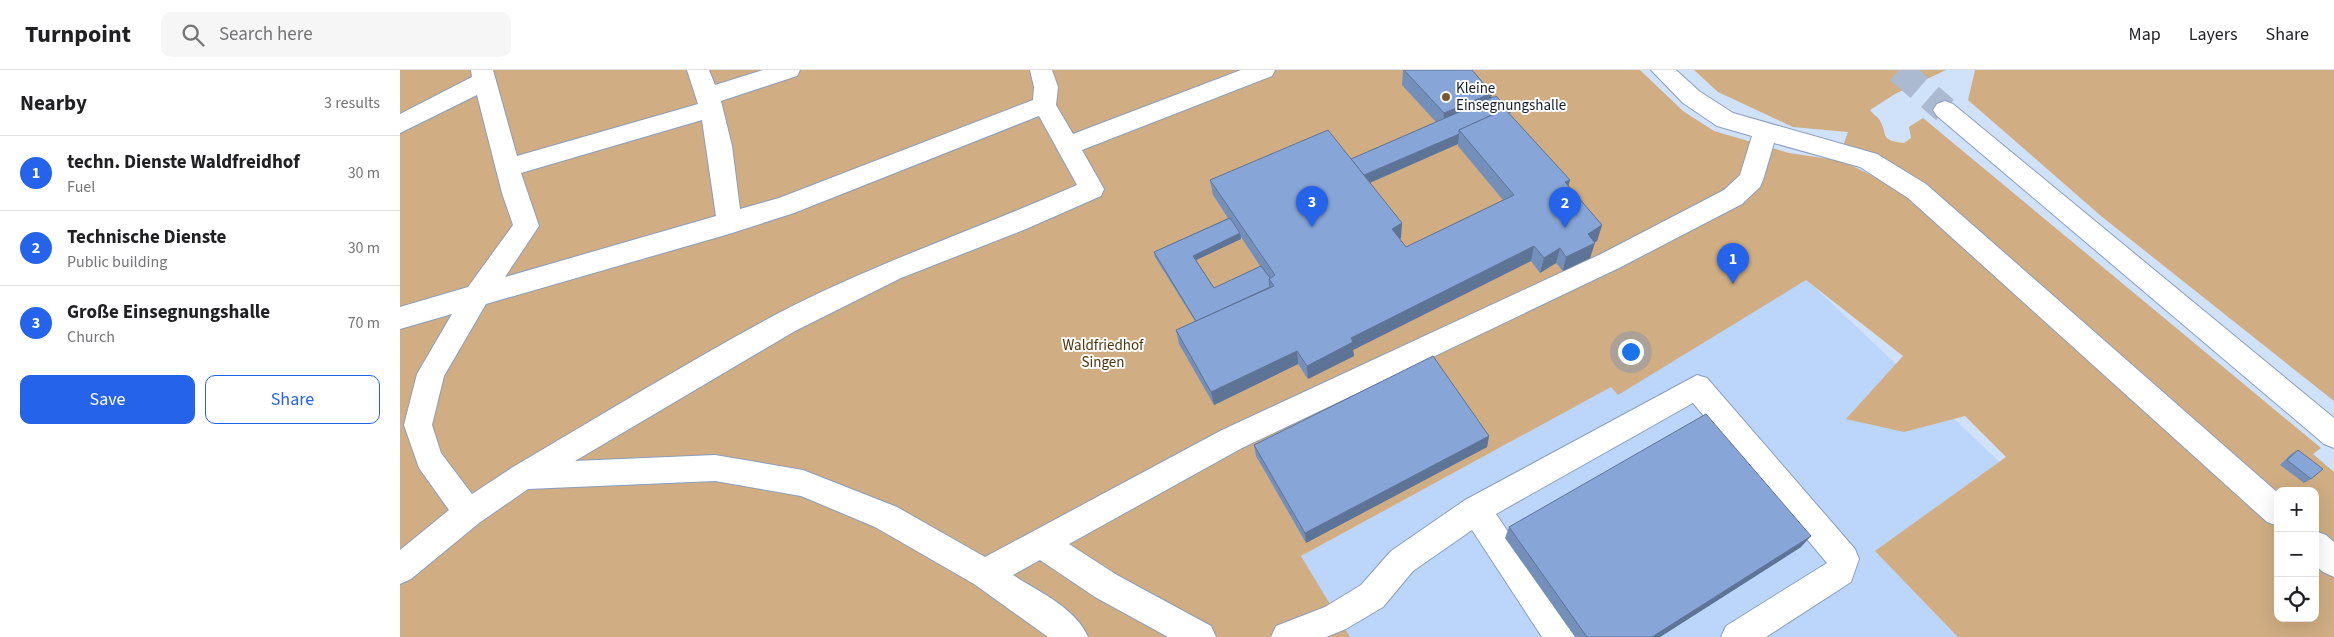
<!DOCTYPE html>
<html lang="en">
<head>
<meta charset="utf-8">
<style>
	:root { --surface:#fff; --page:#f6f6f6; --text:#202124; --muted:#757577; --line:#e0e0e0; --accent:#2563eb }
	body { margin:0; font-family:"Source Sans 3",sans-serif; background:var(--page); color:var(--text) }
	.controls { position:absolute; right:15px; bottom:15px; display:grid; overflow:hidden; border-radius:10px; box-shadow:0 5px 20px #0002 }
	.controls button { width:45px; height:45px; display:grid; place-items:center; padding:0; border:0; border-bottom:1px solid var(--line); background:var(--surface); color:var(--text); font:25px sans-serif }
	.you { position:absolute; left:1230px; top:281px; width:18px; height:18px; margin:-12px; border:4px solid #fff; border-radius:50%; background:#1a73e8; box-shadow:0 0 0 8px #1a73e833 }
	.badge { display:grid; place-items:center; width:32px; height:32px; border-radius:50%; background:var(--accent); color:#fff; font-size:16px; font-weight:700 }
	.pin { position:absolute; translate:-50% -41px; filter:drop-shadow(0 1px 2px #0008) }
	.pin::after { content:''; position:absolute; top:26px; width:18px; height:15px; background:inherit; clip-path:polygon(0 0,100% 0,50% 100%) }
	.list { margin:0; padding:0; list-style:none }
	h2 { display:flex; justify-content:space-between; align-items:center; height:65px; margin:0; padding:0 20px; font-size:21px }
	h2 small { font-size:16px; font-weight:400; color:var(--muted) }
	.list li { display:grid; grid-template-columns:32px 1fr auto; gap:15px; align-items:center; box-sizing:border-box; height:75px; padding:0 20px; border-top:1px solid var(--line) }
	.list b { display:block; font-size:19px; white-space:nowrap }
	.list p { margin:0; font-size:16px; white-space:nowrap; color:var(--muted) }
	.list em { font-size:16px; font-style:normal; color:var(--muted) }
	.actions { display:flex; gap:10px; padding:15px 20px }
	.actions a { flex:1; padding:11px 0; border:1px solid var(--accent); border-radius:10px; text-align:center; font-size:18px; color:var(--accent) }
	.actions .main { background:var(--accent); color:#fff }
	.icon { flex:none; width:28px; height:28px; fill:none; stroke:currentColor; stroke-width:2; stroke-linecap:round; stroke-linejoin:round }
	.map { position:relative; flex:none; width:1934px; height:567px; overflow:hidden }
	header { display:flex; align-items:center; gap:30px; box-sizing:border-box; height:70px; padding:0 25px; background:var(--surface); border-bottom:1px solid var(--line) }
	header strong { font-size:24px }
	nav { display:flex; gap:28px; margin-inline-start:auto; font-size:18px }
	.search { width:350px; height:45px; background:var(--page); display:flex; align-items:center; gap:12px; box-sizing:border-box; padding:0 18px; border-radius:10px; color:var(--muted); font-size:19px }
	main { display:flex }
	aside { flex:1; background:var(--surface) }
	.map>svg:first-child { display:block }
	.built { fill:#bcd5fb }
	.green { fill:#d0ad83 }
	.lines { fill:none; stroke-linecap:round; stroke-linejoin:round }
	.major-tunnel { stroke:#abbad0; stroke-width:27; stroke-dasharray:27 14; stroke-linecap:butt }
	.minor-casing { stroke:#8b9ebc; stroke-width:2 }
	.major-casing { stroke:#8b9ebc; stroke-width:2 }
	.minor { fill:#fff; fill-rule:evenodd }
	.major { fill:#fff; fill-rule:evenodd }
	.wall { fill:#748fb9; fill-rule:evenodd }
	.shaded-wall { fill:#5e7496 }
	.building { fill:#87a6d7; stroke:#5e7496 }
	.poi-dot { fill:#78582e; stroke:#fff; stroke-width:2 }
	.labels { text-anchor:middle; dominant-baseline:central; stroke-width:4; stroke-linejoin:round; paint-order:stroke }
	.poi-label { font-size:15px; fill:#161d29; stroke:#fff; text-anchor:start }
	.park-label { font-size:15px; fill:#50350e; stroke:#fff }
</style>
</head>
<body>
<header>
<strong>Turnpoint</strong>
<div class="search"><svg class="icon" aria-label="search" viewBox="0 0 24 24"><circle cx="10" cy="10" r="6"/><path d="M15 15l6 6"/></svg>Search here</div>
<nav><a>Map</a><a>Layers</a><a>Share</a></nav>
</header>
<main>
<aside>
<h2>Nearby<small>3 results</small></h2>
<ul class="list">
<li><span class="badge">1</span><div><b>techn. Dienste Waldfreidhof</b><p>Fuel</p></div><em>30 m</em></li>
<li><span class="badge">2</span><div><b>Technische Dienste</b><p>Public building</p></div><em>30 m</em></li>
<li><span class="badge">3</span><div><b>Große Einsegnungshalle</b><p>Church</p></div><em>70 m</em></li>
</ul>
<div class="actions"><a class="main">Save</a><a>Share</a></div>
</aside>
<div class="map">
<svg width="1934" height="567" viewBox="0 0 1934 567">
	<rect width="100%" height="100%" fill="#d0e1fa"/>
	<polygon class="built" points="1407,210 1785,567 950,567 901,486"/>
	<g class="green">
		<polygon points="0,0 1240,0 1283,41 1314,61 1389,83 1443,91 1496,118 1878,453 1878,548 1915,548 1915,486 1934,503 1934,567 1558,567 1475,481 1606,387 1565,346 1504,362 1446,349 1503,286 1406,210 1218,325 1211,317 901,486 950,567 0,567"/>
		<path d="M1294,0H1546L1495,24L1470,40C1472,43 1476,46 1479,49C1489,65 1478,70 1504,73L1511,68L1509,57L1523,48L1921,378L1913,384L1934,402V492L1915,475V421H1878V442L1517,121L1441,82L1448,62L1393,57L1318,22Z"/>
		<polygon points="1575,0 1934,0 1934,331 1701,146 1568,30"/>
	</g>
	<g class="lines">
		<polyline class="major-tunnel" points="1499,0 1545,40"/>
		<defs>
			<g id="minor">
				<path d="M71,0H93L117,86L298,34L287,0H309L315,15L363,0H400L397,6L321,31L332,76L340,139L379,128L633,30L634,17L630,0H652L658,17L656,35L673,64L841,0H875L872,6L682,80L704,119L701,126L626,159L501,208L395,261L175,391L315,385L403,400L497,437L585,487L822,360L1201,184L1324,120L1340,105L1352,66L1317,56L1283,33L1251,0H1276L1299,21L1333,43L1477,84L1526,114L1878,423V456L1867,452L1508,128L1460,97L1374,73L1363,110L1360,117L1342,134L1219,198L842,378L669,474L717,505L811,556L816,567H768L695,527L640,490L613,505C638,521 676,538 688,567H648L574,514L475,457L401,426L315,411L128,419L79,453L11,509L0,514V480L49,440L19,398L4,355L17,304L52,244L0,259V237L68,217L113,155L102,123L77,25L0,63V44L72,7ZM639,46L677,115C577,159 472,194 375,245C286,293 200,346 113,397L72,424L41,383L32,355L44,306L86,234L329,164L394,143ZM302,50L316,146L105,207L139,156L121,103Z"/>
				<polygon points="1297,305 1307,308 1455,479 1459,489 1451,512 1366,567 1321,567 1326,556 1427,493 1293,333 1096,444 1172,556 1177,567 1142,567 1072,460 1013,501 983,537 946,559 926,567 871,567 876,556 925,537 961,515 991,481 1065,430"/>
				<polygon points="1915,461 1926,465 1934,472 1934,507 1923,502 1915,495"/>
			</g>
			<polygon id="major" points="1545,31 1553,34 1934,348 1934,378 1924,374 1537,46 1533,40 1537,34"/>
		</defs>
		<use href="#minor" class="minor-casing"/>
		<use href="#major" class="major-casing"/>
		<use href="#minor" class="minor"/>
		<use href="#major" class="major"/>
	</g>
	<g class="wall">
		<path d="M1003,0H1072L1091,28L1110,45L1170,110L1168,116L1202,155L1197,171L1194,172L1190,188L1163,201L1156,193L1140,203L1131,191L953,280L954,286L908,309L898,294L814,335L779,274L776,260L795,251L755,187L754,182L828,148L813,125L810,110L951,89L1036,52L1002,15ZM1058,74V76L1103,130L1006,177L1000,169L1001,168L970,113ZM841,167L860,196L814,218L796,190L841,169Z"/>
		<polygon points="1089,366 1087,377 906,473 856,386 854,375"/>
		<polygon points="1898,380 1911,409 1904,413 1880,395 1891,384"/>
		<polygon points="1109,457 1401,477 1260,567 1175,567 1105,468"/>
	</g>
	<g class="shaded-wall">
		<polygon points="1092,23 1090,39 1042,59 1044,43"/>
		<polygon points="1059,64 1058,74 960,117 960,107"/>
		<polygon points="1170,110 1166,125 1165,112"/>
		<polygon points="1002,153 1001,168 992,174 992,159"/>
		<polygon points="1202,155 1197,171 1188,176 1195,173 1190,188 1163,201 1166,187 1188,164"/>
		<polygon points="840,163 841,169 794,191 793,186"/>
		<polygon points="1134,176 1131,191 953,280 954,286 908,309 907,296 951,268"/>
		<polygon points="1160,178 1156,193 1140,203 1144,188"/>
		<polygon points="897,281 898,294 814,335 811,322"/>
		<polygon points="1089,366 1087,377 906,473 905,463"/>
		<polygon points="1411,466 1401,477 1260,567 1252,567"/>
	</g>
	<g class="building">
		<polygon points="1004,0 1072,0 1092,23 1044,43"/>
		<polygon points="1096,26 1111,42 1108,43 1105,39 1059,60 1059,64 964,105 951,89"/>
		<polygon points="1105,39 1170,110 1165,112 1202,155 1188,164 1195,173 1166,187 1160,178 1144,188 1134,176 951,268 953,272 907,296 897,281 811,322 776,260 874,216 869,209 875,205 810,110 928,60 1002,153 992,159 1006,177 1114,125 1059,60"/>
		<polygon points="830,148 840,163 793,186 814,218 861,196 870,208 869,209 870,217 796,251 754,182"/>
		<polygon points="1033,286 1089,366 905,463 854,375"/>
		<polygon points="1306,344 1411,466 1252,567 1187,567 1109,457"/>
		<polygon points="1898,380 1923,399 1911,409 1887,390"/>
	</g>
	<circle class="poi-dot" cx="1046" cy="27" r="5"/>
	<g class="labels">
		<g class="poi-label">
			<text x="1056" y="18">Kleine<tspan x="1056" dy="17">Einsegnungshalle</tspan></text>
		</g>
		<g class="park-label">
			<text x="703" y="275">Waldfriedhof<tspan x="703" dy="17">Singen</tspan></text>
		</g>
	</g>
</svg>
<div class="controls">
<button>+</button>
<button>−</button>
<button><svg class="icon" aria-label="locate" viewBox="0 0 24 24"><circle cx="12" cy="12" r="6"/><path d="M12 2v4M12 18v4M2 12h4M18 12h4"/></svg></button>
</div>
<div class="you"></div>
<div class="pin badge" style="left:1333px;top:214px">1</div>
<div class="pin badge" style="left:1165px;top:158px">2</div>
<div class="pin badge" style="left:912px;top:157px">3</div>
</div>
</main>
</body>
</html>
